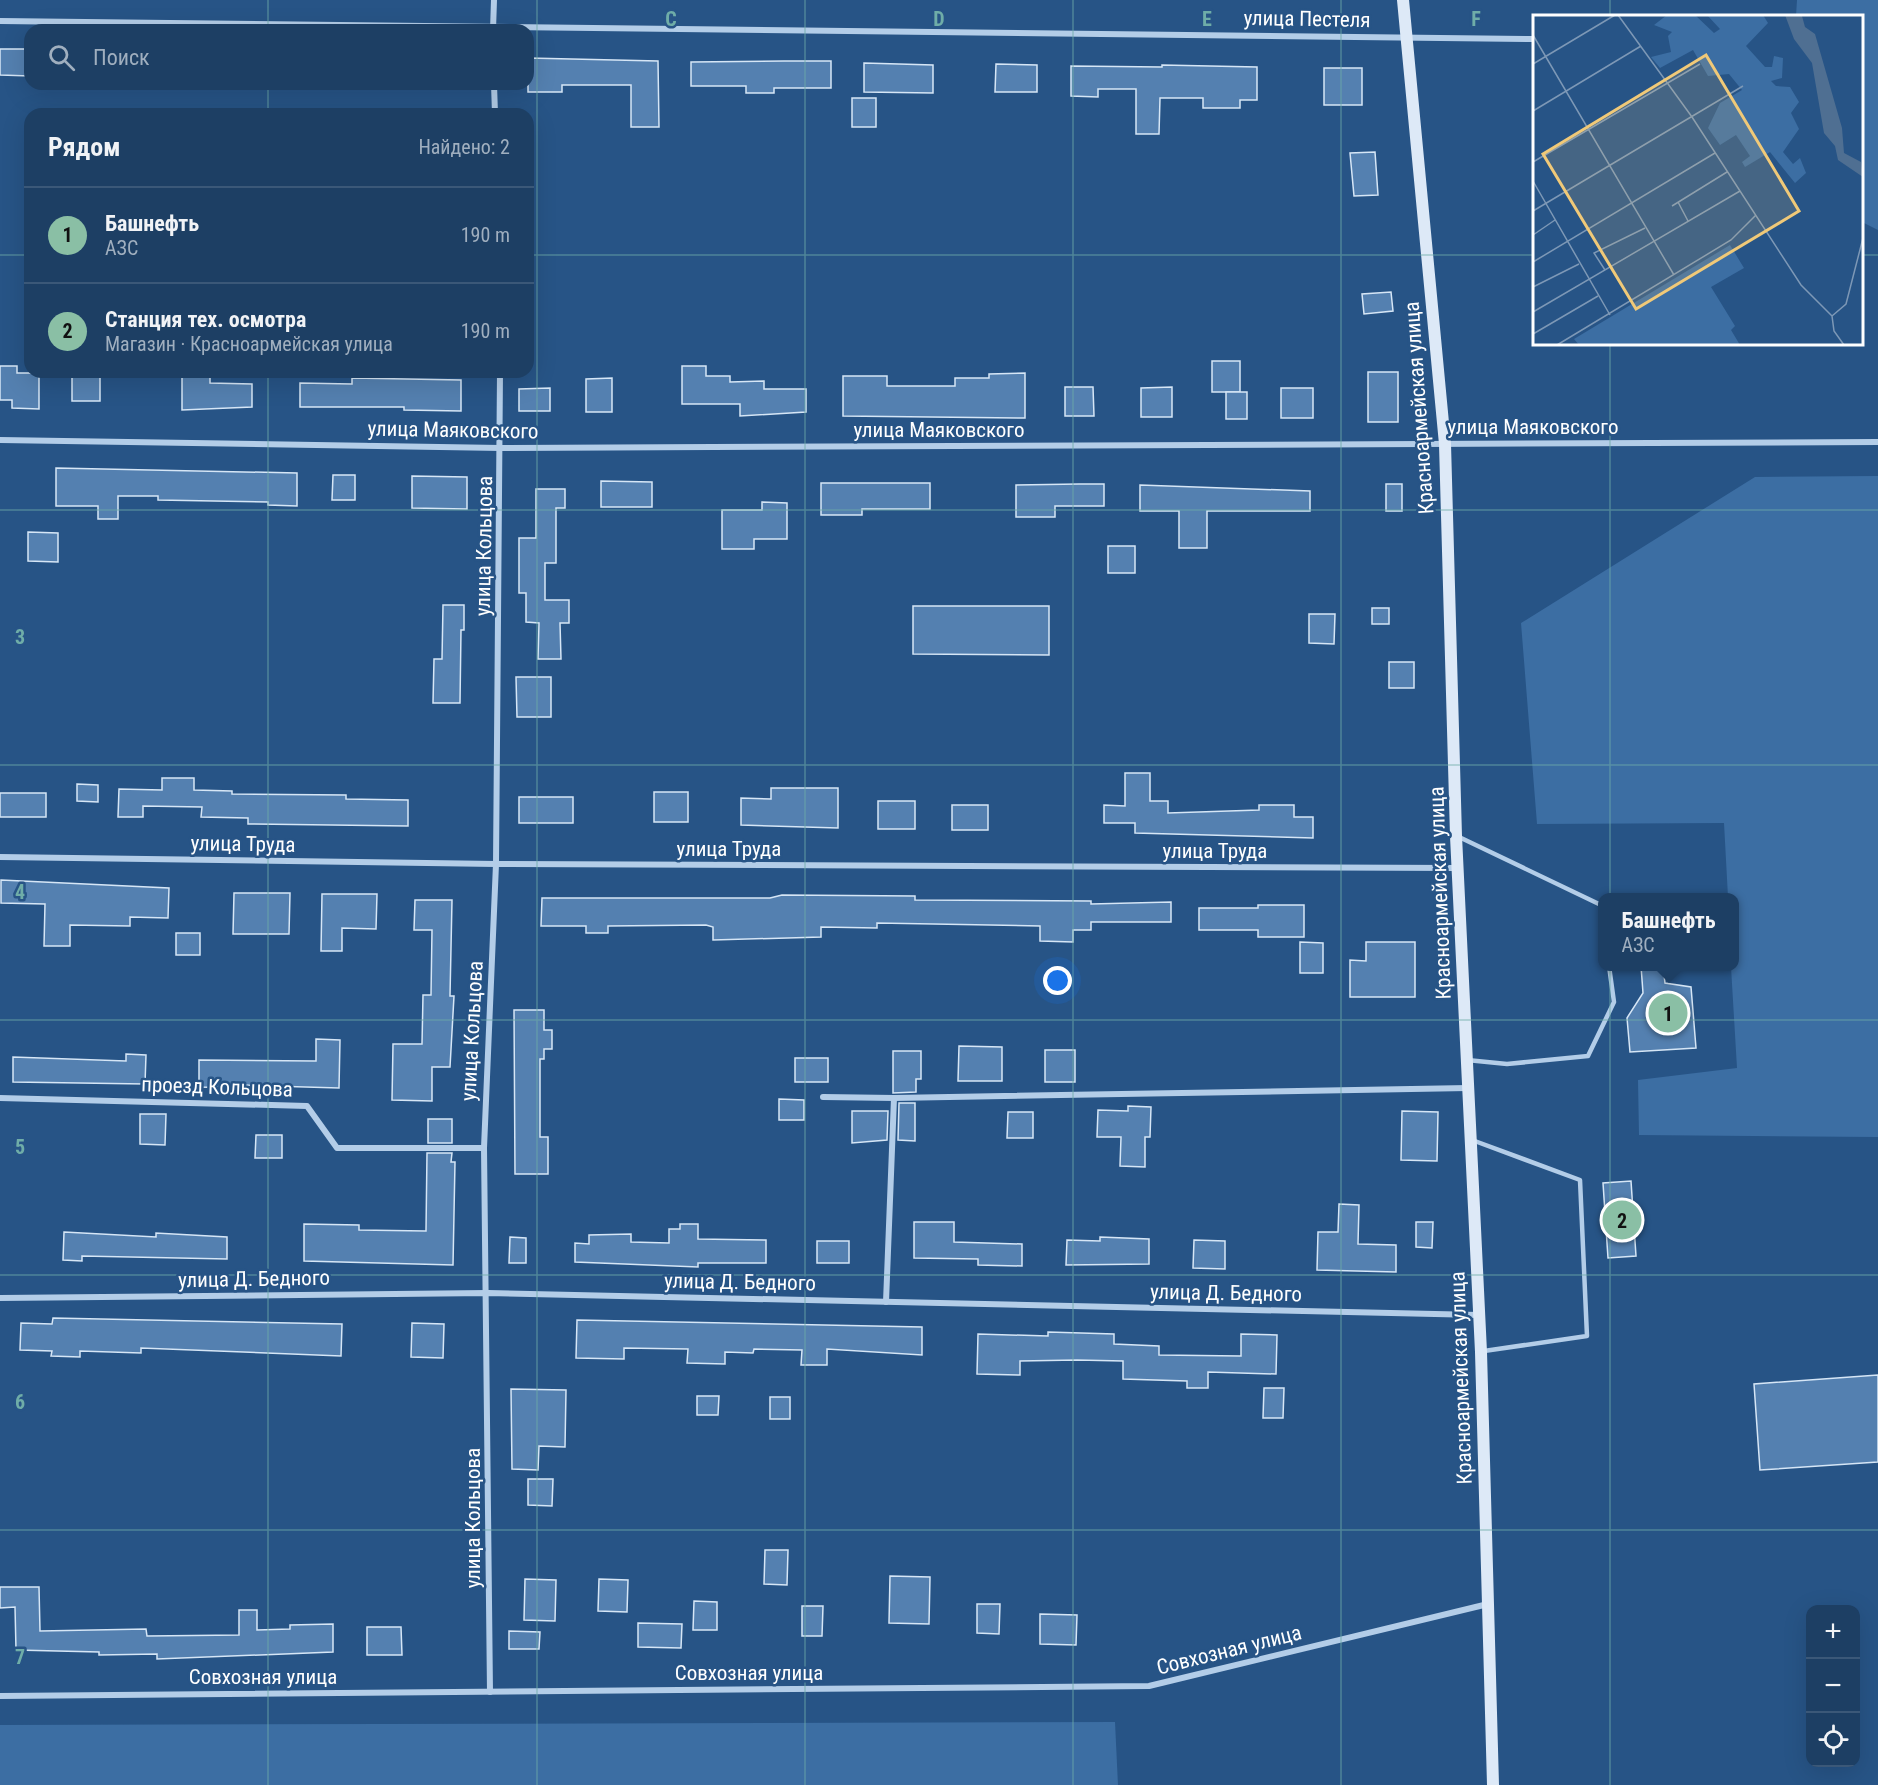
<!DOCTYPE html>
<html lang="ru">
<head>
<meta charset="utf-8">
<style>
	:root { --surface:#1d3f64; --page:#25466a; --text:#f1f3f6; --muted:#a0afbf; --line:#3b5878; --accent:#8abfa5 }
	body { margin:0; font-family:"Roboto Condensed",sans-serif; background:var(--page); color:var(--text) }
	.controls { position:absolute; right:18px; bottom:18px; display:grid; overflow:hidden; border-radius:12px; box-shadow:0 6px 24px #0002 }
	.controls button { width:54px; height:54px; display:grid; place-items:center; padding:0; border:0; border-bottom:2px solid var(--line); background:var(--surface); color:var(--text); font:30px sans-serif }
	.you { position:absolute; left:1058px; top:981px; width:21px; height:21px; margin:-15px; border:4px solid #fff; border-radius:50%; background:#1a73e8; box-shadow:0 0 0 9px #1a73e833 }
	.badge { display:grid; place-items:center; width:39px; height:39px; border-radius:50%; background:var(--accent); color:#111; font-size:20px; font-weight:700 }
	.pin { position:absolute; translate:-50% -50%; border:3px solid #fff; box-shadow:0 2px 6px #0006 }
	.popup { position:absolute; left:1598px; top:893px; width:141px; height:78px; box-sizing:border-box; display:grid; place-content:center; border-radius:12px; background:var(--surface); filter:drop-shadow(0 2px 4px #0005); font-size:20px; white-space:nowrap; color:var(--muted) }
	.popup b { font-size:22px; color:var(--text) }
	.popup::after { content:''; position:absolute; left:50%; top:100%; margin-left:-12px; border:12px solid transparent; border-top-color:var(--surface) }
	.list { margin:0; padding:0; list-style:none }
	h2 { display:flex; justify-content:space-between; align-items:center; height:78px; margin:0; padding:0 24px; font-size:26px }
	h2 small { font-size:20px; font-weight:400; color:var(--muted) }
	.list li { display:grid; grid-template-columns:39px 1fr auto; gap:18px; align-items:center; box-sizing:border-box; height:96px; padding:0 24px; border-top:2px solid var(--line) }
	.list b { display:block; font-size:22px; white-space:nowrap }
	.list p { margin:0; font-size:20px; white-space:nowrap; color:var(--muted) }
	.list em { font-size:20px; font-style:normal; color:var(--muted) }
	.icon { flex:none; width:33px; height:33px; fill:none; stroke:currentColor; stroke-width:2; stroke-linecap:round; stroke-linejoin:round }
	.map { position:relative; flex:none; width:1878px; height:1785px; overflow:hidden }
	.search { position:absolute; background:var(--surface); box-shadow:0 6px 24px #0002; left:24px; top:24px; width:510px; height:66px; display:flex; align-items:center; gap:15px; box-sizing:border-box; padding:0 21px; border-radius:18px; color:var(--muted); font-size:22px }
	.panel { position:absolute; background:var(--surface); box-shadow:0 6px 24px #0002; left:24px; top:108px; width:510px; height:270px; border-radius:18px }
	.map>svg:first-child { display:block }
	.green { fill:#3c6ea3 }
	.building { fill:#5480b0; stroke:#d6e6f6; stroke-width:1.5 }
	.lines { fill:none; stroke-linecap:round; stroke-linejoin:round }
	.service { stroke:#b3cde8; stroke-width:4.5 }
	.minor { stroke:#b3cde8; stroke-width:6 }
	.secondary { stroke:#dde9f7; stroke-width:12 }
	.grid { fill:none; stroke:#6fada8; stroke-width:1.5; stroke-opacity:0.55 }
	.labels { text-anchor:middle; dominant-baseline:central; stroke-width:5; stroke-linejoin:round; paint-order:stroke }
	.street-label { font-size:21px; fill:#fff; stroke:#275486 }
	.inset-road { fill:none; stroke:#7d98b6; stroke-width:1.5 }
	.view { fill:#f0c978; fill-opacity:0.15; stroke:#f0c978; stroke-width:3 }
	.inset-edge { fill:none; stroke:#fff; stroke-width:3 }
	.grid-label { font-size:20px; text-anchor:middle; font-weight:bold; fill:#6fada8; stroke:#275486; stroke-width:5; stroke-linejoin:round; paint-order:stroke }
</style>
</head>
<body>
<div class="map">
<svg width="1878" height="1785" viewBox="0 0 1878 1785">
	<rect width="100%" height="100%" fill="#275486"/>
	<g class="green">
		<polygon points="1797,0 1878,0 1878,230 1862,222 1862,16 1796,16"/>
		<polygon points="1878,476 1878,1137 1639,1135 1638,1080 1737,1068 1731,967 1734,966 1734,898 1728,897 1724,823 1537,824 1521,623 1755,477"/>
		<polygon points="1115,1722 1118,1785 0,1785 0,1725"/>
	</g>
	<g class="building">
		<polygon points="0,49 30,49 30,76 0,75"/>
		<polygon points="528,58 658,61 659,127 631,127 631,85 562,85 562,92 528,92"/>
		<polygon points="784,61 831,61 831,88 774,88 774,93 746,93 746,86 691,86 691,62"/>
		<polygon points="864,63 933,65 933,93 864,92"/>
		<polygon points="996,64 1037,65 1037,92 995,92"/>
		<polygon points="1162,65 1257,67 1257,100 1240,100 1240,108 1203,108 1203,98 1160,98 1159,134 1136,134 1136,89 1098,89 1098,97 1071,96 1071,66 1162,67"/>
		<rect x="1324" y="68" width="38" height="37"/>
		<rect x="852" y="98" width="24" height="29"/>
		<polygon points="1375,152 1378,195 1354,196 1350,153"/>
		<polygon points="1391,292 1393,311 1364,314 1362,294"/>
		<rect x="1212" y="361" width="28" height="31"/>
		<polygon points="0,366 17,366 17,373 39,373 39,409 12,408 12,400 0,400"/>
		<polygon points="682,366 706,366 706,376 730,376 730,382 764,381 764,389 806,389 806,412 740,416 740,404 682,404"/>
		<rect x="1368" y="372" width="30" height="50"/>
		<polygon points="1025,373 1025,418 843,416 843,376 887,376 887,386 955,386 955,378 989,378 989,374"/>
		<rect x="72" y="374" width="28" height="27"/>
		<polygon points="182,375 210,375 210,383 252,384 252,407 182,410"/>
		<polygon points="352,378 461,380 461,411 404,410 404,407 300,407 300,383 352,384"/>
		<polygon points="612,378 612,412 586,412 586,379"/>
		<polygon points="1065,387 1093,387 1094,416 1065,416"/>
		<polygon points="1172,387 1172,417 1141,417 1141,388"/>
		<polygon points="550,388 550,411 519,411 519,389"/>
		<rect x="1281" y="388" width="32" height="30"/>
		<rect x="1226" y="392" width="21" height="27"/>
		<polygon points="56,468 297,473 297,506 268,505 268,502 158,500 158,496 118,496 118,519 98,519 98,506 56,506"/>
		<polygon points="333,475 355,475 355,500 332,500"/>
		<polygon points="412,476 467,477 467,509 412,508"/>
		<polygon points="601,481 652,482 652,507 601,507"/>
		<polygon points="821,483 930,483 930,509 862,509 862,515 821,515"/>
		<polygon points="1079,484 1104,484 1104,506 1055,506 1055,517 1016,517 1016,485"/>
		<rect x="1386" y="484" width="16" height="27"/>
		<polygon points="1140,485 1310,491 1310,511 1207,511 1207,548 1179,548 1179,511 1140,511"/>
		<polygon points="536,489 565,489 565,508 556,508 556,563 545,563 545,600 569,600 569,623 560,623 561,659 538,659 539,623 526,622 526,593 519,593 519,538 536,538"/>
		<polygon points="762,502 787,503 787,539 754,539 754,549 722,549 722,510 762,510"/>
		<polygon points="28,532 58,533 58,562 28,561"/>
		<rect x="1108" y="546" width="27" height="27"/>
		<polygon points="443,605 464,605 464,630 461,630 460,703 433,703 434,659 442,659"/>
		<polygon points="913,606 1049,606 1049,655 913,654"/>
		<rect x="1372" y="608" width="17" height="16"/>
		<polygon points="1309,614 1335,614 1334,644 1309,643"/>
		<rect x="1389" y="662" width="25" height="26"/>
		<polygon points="516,677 551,677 551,717 517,717"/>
		<polygon points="1125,773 1150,773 1150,801 1168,801 1168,813 1259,810 1259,805 1294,805 1294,817 1313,817 1313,838 1135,833 1135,823 1104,823 1104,805 1125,806"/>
		<polygon points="162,778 194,778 194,790 232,791 232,794 346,795 346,799 408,800 408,826 248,824 248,818 201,817 202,807 143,806 143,817 118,817 119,789 162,790"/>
		<polygon points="77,784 98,785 98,802 77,801"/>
		<polygon points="771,788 838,788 838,828 741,825 741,798 771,799"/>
		<rect x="654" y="792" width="34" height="30"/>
		<rect x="0" y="793" width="46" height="24"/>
		<rect x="519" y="797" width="54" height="26"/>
		<rect x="878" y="801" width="37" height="28"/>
		<rect x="952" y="805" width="36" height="25"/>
		<polygon points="1,880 169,888 168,918 130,917 130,926 70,925 70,946 44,946 45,904 1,903"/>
		<polygon points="234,893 290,893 289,934 233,934"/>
		<polygon points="322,894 377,894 376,929 342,928 342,951 321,951"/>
		<polygon points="782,895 915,896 915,900 1091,901 1091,904 1171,902 1171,922 1091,922 1091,930 1073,930 1073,942 1040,941 1040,926 877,923 877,928 821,927 821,937 713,940 713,927 706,925 608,926 608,933 586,933 586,926 541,926 542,898 770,898"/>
		<polygon points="415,900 452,900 450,996 454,996 450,1067 432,1067 432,1101 392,1100 393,1044 422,1044 423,995 431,995 432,930 414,930"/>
		<polygon points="1258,905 1304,905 1304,937 1258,937 1258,930 1199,930 1199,908 1258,908"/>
		<rect x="176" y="933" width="24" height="22"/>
		<polygon points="1300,942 1323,943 1323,973 1300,973"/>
		<polygon points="1366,942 1415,942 1415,997 1350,997 1350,960 1366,961"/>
		<polygon points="1641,966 1663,966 1665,983 1691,987 1696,1048 1630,1052 1627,1018 1643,993"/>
		<polygon points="514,1010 544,1010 544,1030 552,1030 552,1049 544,1049 544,1059 540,1059 540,1137 548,1137 548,1174 515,1174"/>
		<polygon points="316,1039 340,1040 339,1088 240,1085 240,1088 199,1087 199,1060 316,1061"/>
		<polygon points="959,1046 1002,1047 1002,1081 958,1081"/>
		<rect x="1045" y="1050" width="30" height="32"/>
		<polygon points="893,1051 921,1051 921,1079 916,1079 916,1092 893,1093"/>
		<polygon points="126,1054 146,1055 145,1084 13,1082 13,1057 126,1061"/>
		<rect x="795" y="1058" width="33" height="24"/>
		<polygon points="779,1099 804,1100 804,1120 779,1120"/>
		<polygon points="899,1103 915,1103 915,1141 898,1140"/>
		<polygon points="1128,1106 1151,1107 1150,1137 1145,1137 1145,1167 1120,1166 1121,1137 1097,1137 1098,1110 1128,1111"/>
		<polygon points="852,1111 888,1111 887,1140 852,1143"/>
		<polygon points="1402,1111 1438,1112 1437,1161 1401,1160"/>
		<polygon points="1008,1112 1033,1112 1033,1138 1007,1138"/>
		<polygon points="140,1114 166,1114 165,1145 140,1144"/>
		<rect x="428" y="1119" width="24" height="24"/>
		<polygon points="256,1135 282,1135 282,1158 255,1158"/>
		<polygon points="427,1153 452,1153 451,1162 455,1162 453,1265 304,1261 304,1224 359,1225 359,1230 426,1231"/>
		<polygon points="1631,1181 1636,1256 1608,1258 1603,1183"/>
		<polygon points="1339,1204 1359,1205 1358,1244 1396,1245 1396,1272 1317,1270 1318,1232 1338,1232"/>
		<polygon points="914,1222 954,1222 954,1242 1022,1244 1022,1266 978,1265 978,1259 914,1258"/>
		<polygon points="1416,1222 1433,1222 1432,1248 1416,1247"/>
		<polygon points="680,1224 698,1224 698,1239 766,1240 766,1263 698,1263 698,1267 575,1262 575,1243 589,1244 589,1235 631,1234 631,1242 669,1243 669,1229 680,1229"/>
		<polygon points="64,1232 156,1237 156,1233 227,1237 227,1259 82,1256 82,1261 63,1260"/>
		<polygon points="510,1237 526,1238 526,1263 509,1263"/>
		<polygon points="1100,1237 1149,1239 1149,1264 1066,1265 1067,1240 1100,1241"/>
		<polygon points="1194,1240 1225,1241 1225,1269 1193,1268"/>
		<rect x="817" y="1241" width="32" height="22"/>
		<polygon points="53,1318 342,1324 341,1356 141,1348 141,1353 80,1351 80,1357 51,1356 52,1351 20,1350 21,1323 52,1324"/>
		<polygon points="577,1320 922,1327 922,1355 827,1349 827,1365 801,1365 802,1350 754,1349 753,1353 725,1352 725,1364 687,1363 688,1349 624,1348 624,1359 576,1358"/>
		<polygon points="412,1323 444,1324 443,1358 411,1357"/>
		<polygon points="1048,1332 1114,1334 1114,1344 1159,1346 1159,1355 1241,1356 1241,1334 1277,1335 1276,1374 1208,1372 1208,1388 1187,1388 1187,1381 1123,1379 1123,1361 1077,1360 1020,1361 1020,1375 977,1374 978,1334 1048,1336"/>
		<polygon points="1878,1375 1878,1462 1760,1470 1754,1384"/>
		<polygon points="1264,1388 1284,1388 1283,1418 1263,1418"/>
		<polygon points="511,1389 566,1390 565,1447 539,1446 538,1470 512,1469"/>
		<polygon points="697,1396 719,1396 718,1415 697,1415"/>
		<rect x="770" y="1397" width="20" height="22"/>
		<polygon points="528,1479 553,1479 552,1506 528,1505"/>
		<polygon points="765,1550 788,1550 787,1585 764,1584"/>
		<polygon points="890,1576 930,1577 929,1624 889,1623"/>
		<polygon points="525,1579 556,1580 555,1621 524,1620"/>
		<polygon points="599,1579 628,1580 627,1612 598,1611"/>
		<polygon points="0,1587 39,1587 40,1631 146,1629 147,1636 239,1635 239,1610 257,1610 257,1630 290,1629 290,1625 333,1624 333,1652 157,1659 157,1654 99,1655 99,1652 16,1650 15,1607 0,1608"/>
		<polygon points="694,1601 717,1602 717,1630 693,1630"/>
		<polygon points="977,1604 1000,1604 999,1634 977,1633"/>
		<polygon points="802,1606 823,1606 822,1636 802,1636"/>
		<polygon points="1040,1614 1077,1615 1076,1645 1040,1644"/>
		<polygon points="638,1623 682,1624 681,1648 638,1647"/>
		<polygon points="367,1627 401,1627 402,1655 367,1655"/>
		<polygon points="509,1631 540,1632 539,1649 509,1649"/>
	</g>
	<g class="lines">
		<g class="service">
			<polyline points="1459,837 1601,905 1602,913"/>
			<polyline points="1467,1060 1507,1064 1588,1056 1614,1002 1609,966"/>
			<polyline points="1472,1140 1580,1180 1587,1336 1484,1351"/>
		</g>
		<g class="minor">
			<polyline points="0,21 1534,39"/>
			<polyline points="493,30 494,0"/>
			<polyline points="494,84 495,114"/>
			<polyline points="0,440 501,448 1878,442"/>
			<polyline points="0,857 496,864 1457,868"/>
			<polyline points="823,1097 894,1098 1468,1088"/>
			<polyline points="0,1098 307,1106 337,1148 484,1148"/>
			<polyline points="0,1298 488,1293 1479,1315"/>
			<polyline points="886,1302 894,1098"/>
			<polyline points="490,1692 484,1148 496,864 500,372"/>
			<polyline points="0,1696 1149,1686 1488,1604"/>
		</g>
		<polyline class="secondary" points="1403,0 1445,444 1456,836 1481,1352 1493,1785"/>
	</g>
	<path class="grid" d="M268,0V30M537,0V1785M805,0V1785M1073,0V1785M1341,0V1785M1610,0V16M268,84V114M0,255H30M528,255H1534M1862,255H1878M1610,344V1785M268,372V1785M0,510H1878M0,765H1878M0,1020H1878M0,1275H1878M0,1530H1878"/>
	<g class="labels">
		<g class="street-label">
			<text transform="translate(1307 19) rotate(1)">улица Пестеля</text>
			<text transform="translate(1419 408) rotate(-94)">Красноармейская улица</text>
			<text x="1533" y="427">улица Маяковского</text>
			<text transform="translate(453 430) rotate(1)">улица Маяковского</text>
			<text x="939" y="430">улица Маяковского</text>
			<text transform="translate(484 546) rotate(-89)">улица Кольцова</text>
			<text transform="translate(243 844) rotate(1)">улица Труда</text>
			<text x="729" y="849">улица Труда</text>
			<text x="1215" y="851">улица Труда</text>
			<text transform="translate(1440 893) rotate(-92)">Красноармейская улица</text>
			<text transform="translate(472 1031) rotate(-87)">улица Кольцова</text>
			<text transform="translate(217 1087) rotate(2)">проезд Кольцова</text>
			<text transform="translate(254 1279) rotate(-1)">улица Д. Бедного</text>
			<text transform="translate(740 1282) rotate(1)">улица Д. Бедного</text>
			<text transform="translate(1226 1293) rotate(1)">улица Д. Бедного</text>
			<text transform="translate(1461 1378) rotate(-92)">Красноармейская улица</text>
			<text transform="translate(473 1518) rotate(-90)">улица Кольцова</text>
			<text transform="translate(1229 1650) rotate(-14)">Совхозная улица</text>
			<text x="749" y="1673">Совхозная улица</text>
			<text x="263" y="1677">Совхозная улица</text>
		</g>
	</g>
	<g transform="translate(1533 15)">
		<rect width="330" height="330" fill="#275486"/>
		<path d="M134,0H162L181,18L187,14L174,0H230L235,8L213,31L232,52H239L241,41L250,43L249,63L238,66L243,71L257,72L266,87L258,98L266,114L250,137L260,149L267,143L273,158L262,168L237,137L212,152L209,147L217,141L203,120L187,130L175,113L187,88L209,75L196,59L175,61L160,35L127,53L118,42L138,37L135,21L139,17L121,10ZM197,230L211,253L178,272L202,311L198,315L207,330H46L41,324Z" fill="#3c6ea3"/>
		<path d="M252,0L269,1L272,12L282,19L309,113L311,138L328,147L330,162L305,145L302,131L291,118L279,48L261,24Z" fill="#4f6f92"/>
		<path class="inset-road" d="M85,0L159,102L268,270L299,301M0,20L141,260M0,49L82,0M0,96L108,31M0,147L167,49M0,166L77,300M145,187L155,206M139,191L194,157M0,196L210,71M0,220L22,205M0,247L182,138M72,255L61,238L112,213M0,272L46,249M0,297L207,176M299,301L313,289L330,223M299,301L301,316L311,330M0,319L65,281M24,330L198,225L223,200"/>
		<path class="view" d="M173,40L266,196L103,294L10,139Z"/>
		<rect width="330" height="330" class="inset-edge"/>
	</g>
	<g class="grid-label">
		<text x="671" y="26">C</text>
		<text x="939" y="26">D</text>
		<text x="1207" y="26">E</text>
		<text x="1476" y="26">F</text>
		<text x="20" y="644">3</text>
		<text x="20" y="899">4</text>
		<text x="20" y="1154">5</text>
		<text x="20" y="1409">6</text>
		<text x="20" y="1664">7</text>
	</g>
</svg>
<div class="controls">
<button>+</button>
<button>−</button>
<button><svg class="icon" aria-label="locate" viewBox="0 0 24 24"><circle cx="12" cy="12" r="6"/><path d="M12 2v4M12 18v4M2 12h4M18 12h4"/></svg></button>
</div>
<div class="you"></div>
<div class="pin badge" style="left:1668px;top:1013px">1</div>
<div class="popup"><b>Башнефть</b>АЗС</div>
<div class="pin badge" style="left:1622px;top:1220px">2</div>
<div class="search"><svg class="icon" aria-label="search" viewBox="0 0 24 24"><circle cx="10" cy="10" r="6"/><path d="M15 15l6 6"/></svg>Поиск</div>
<section class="panel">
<h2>Рядом<small>Найдено: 2</small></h2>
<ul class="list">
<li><span class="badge">1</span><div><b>Башнефть</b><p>АЗС</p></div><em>190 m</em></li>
<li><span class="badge">2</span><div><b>Станция тех. осмотра</b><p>Магазин · Красноармейская улица</p></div><em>190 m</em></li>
</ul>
</section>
</div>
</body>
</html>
